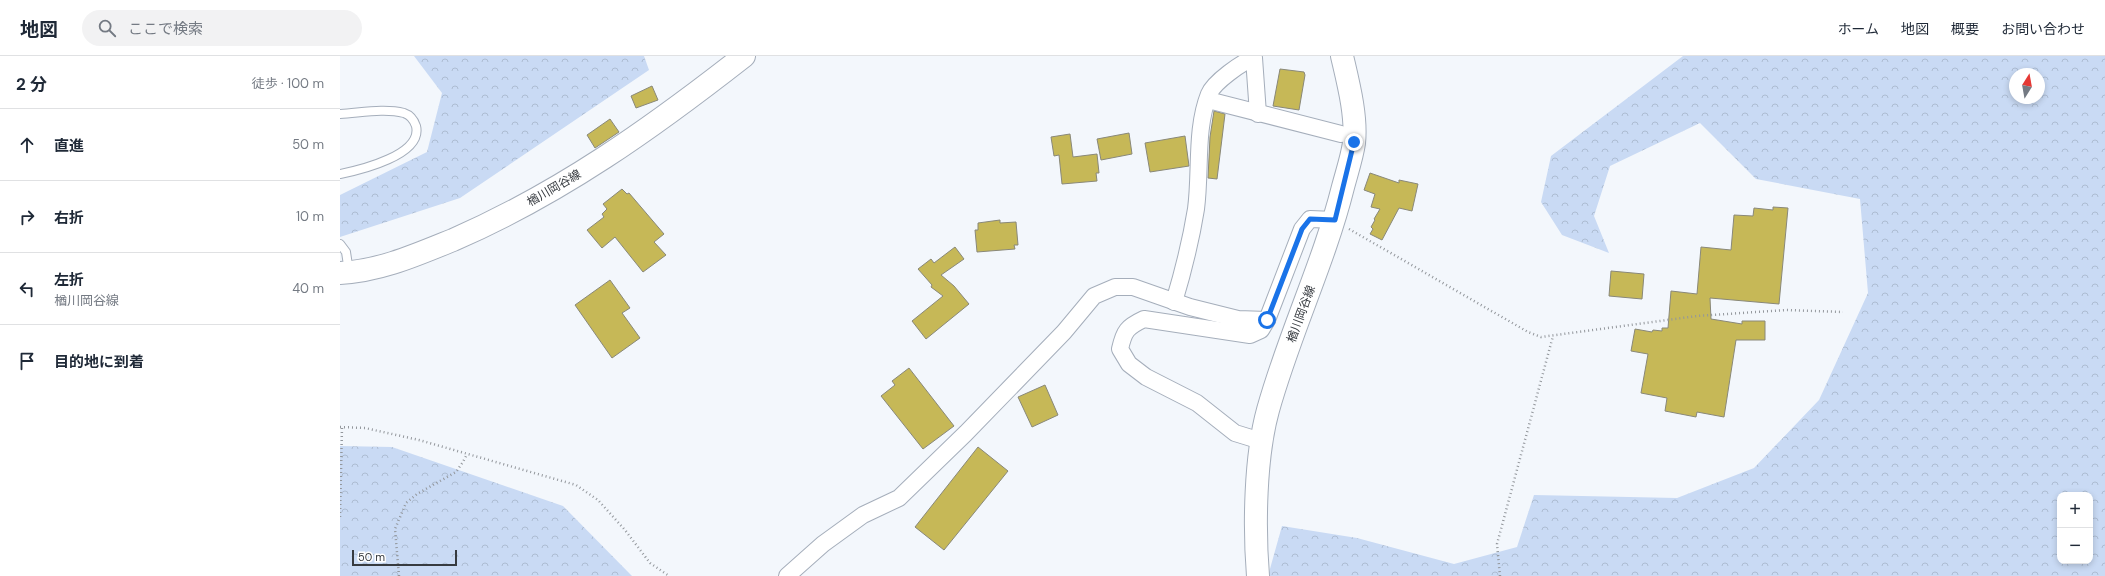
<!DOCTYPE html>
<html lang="ja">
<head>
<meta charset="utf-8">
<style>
	:root { --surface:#fff; --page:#f2f2f3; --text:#1f2937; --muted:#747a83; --line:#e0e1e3 }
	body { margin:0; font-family:"DM Sans","Noto Sans JP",sans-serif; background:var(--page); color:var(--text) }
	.controls { position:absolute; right:12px; bottom:12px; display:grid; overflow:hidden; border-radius:8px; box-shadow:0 2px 6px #0003 }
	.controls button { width:36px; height:36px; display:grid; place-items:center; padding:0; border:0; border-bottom:1px solid var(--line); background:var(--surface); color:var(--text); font:20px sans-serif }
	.compass { position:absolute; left:1669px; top:12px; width:36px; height:36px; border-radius:50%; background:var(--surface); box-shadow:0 2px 6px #0003; rotate:11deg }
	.scale { position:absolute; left:12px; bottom:10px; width:105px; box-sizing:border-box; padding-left:4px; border:2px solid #373b40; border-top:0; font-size:11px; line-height:14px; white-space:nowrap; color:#373b40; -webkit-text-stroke:3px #fff; paint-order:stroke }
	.stop { position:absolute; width:12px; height:12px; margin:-9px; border:3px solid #1a73e8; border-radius:50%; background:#fff }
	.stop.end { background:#1a73e8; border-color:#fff; box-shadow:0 1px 4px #0008 }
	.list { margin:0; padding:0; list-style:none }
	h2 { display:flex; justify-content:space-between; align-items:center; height:52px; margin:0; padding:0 16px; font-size:17px }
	h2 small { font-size:13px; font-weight:400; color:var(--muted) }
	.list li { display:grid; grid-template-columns:26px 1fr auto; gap:12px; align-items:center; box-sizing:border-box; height:72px; padding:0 16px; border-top:1px solid var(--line) }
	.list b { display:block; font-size:15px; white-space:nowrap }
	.list p { margin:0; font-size:13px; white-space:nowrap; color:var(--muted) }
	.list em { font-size:13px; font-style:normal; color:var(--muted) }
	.icon { flex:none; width:22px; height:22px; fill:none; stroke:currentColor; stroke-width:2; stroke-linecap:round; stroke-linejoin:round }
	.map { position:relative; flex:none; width:1765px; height:520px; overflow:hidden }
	header { display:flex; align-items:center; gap:24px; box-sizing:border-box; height:56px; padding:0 20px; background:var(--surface); border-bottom:1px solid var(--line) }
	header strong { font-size:19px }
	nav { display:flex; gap:22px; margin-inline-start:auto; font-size:14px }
	.search { width:280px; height:36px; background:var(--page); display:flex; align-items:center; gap:10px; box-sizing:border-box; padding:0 14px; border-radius:22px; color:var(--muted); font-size:15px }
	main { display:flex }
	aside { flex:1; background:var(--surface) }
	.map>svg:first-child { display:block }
	.forest { fill:url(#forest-crowns); fill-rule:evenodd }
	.building { fill:#c6b857; stroke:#898879 }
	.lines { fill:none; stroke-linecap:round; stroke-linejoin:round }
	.service-casing { stroke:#a5aebb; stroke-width:10 }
	.minor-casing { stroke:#a5aebb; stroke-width:18 }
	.secondary-casing { stroke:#a5aebb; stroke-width:24 }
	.path { stroke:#93979c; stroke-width:2.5; stroke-dasharray:1 3; stroke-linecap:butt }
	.service { stroke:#fff; stroke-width:8 }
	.minor { stroke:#fff; stroke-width:16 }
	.secondary { stroke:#fff; stroke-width:22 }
	.route { stroke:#1a73e8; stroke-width:5 }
	.labels { text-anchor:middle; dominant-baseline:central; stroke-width:3.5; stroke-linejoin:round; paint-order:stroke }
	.street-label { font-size:12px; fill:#373b40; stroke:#fff }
</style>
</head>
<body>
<header>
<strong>地図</strong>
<div class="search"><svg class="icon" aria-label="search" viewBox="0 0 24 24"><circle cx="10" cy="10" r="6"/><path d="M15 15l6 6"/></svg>ここで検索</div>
<nav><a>ホーム</a><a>地図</a><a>概要</a><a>お問い合わせ</a></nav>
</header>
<main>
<aside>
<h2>2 分<small>徒歩 · 100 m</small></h2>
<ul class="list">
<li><svg class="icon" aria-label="ahead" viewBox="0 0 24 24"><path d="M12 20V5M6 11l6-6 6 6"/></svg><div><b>直進</b></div><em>50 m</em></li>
<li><svg class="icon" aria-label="right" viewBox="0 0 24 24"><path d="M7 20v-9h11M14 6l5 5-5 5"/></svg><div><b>右折</b></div><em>10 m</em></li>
<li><svg class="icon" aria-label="left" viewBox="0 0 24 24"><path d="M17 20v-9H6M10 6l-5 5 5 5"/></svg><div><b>左折</b><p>楢川岡谷線</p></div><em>40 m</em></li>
<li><svg class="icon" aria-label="arrive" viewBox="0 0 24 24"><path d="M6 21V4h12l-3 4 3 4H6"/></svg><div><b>目的地に到着</b></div></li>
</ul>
</aside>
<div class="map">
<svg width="1765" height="520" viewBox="0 0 1765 520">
	<defs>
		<pattern id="forest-crowns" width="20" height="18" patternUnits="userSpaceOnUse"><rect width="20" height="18" fill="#c9daf4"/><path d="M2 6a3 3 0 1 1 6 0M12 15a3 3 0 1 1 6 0" fill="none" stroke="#adbcd2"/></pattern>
	</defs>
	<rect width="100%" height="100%" fill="#f3f7fc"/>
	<g class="forest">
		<polygon points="74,0 304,0 309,14 120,142 0,181 0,139 87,96 102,37"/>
		<path d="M1343,0H1765V520H928L942,470L1017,482L1114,508L1177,491L1194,439L1337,442L1414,412L1479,344L1528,237L1520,143L1416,123L1360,67L1270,110L1254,160L1269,197L1222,179L1201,146L1211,100ZM1675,18H1699V42H1675ZM1720,439H1750V505H1720Z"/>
		<polygon points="0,390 52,391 223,450 292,520 0,520"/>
	</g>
	<g class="building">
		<polygon points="940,13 964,16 965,19 959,54 933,50"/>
		<polygon points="312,30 318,44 296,52 291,40"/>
		<polygon points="874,55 885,58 877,123 868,122 870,81"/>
		<polygon points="270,63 279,76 255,92 247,79"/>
		<polygon points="789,77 792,98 761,104 757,83"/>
		<polygon points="730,78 733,101 757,98 759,117 756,117 757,125 722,128 719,99 714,100 711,81"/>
		<polygon points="845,80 849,110 810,116 805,87"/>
		<polygon points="1030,117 1059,127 1059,124 1078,128 1072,155 1059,152 1042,184 1030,178 1033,173 1031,171 1035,164 1034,163 1040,153 1031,151 1035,138 1024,134"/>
		<polygon points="282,133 287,138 289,137 324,178 314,186 326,199 303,216 275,181 262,192 247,174 264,161 262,158 267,153 263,148"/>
		<polygon points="1433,151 1448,152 1439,248 1370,242 1371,263 1402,268 1402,265 1425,265 1425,284 1396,284 1384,361 1357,356 1356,361 1325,355 1327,342 1301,337 1308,298 1291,295 1295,273 1312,276 1313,274 1322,275 1322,272 1328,272 1331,235 1357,238 1361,191 1391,194 1394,159 1413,160 1414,152 1433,154"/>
		<polygon points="660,164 660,167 676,166 678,189 674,189 675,193 637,196 635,174 638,174 638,167"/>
		<polygon points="615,191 624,203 601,219 614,230 629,248 586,283 572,265 603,240 591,231 592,229 578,213 591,203 594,207"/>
		<polygon points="1271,215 1304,218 1302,243 1269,240"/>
		<polygon points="270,224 290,252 282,257 300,282 272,302 235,249"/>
		<polygon points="569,312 614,370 583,393 541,340 555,329 552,325"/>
		<polygon points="705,329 718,359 692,371 678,341"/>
		<polygon points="638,391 668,415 604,494 575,471"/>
	</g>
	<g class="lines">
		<defs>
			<g id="service">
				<path d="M0,58C20,57 44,52 64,57C70,59 74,64 76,70C83,99 20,114 0,118"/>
				<polyline points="0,188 6,196 9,216"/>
			</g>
			<g id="minor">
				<polyline points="868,44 1001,78"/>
				<path d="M834,246C843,216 851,184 856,153C861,116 855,73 869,38C874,26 902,6 914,2L918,58"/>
				<path d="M921,385L895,377L857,347L806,321L789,308L780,293C784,275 787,271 804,263L910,279L921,274L927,264L962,173L970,163L995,164"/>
				<polyline points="447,520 483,488 523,459 559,442 626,377 724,276 754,240 775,231 793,231 850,251 898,263 927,264"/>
			</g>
			<g id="secondary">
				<path d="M0,217C40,215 76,199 113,184C221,137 312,72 404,0"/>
				<path d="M918,520C914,471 915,401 928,354C949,278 984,207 1003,131C1007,116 1012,101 1014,87C1017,60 1008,26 1002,0"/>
			</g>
		</defs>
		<use href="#service" class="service-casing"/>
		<use href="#minor" class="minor-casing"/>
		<use href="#secondary" class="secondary-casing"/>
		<g class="path">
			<polyline points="1009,173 1188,276 1201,281 1357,260 1446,254 1503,256"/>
			<polyline points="0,371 25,372 79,384 236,429 258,444 285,474 310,507 329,520"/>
			<polyline points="0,461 2,371"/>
			<polyline points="59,520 55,473 66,447 77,438 116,416 123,406 127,398"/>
			<polyline points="1160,520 1157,488 1213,280"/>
		</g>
		<use href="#service" class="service"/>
		<use href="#minor" class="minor"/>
		<use href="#secondary" class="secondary"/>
	</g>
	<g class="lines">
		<polyline class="route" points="927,264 962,173 970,163 995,164 1014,86"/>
	</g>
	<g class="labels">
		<g class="street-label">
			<text transform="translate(214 132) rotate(-30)">楢川岡谷線</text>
			<text transform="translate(961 258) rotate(-70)">楢川岡谷線</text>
		</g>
	</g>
</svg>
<div class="controls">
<button>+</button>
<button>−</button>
</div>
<svg class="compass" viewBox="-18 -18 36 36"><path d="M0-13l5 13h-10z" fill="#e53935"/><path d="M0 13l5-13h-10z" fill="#747a83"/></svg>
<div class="scale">50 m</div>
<div class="stop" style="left:927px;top:264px"></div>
<div class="stop end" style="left:1014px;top:86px"></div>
</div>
</main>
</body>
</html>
